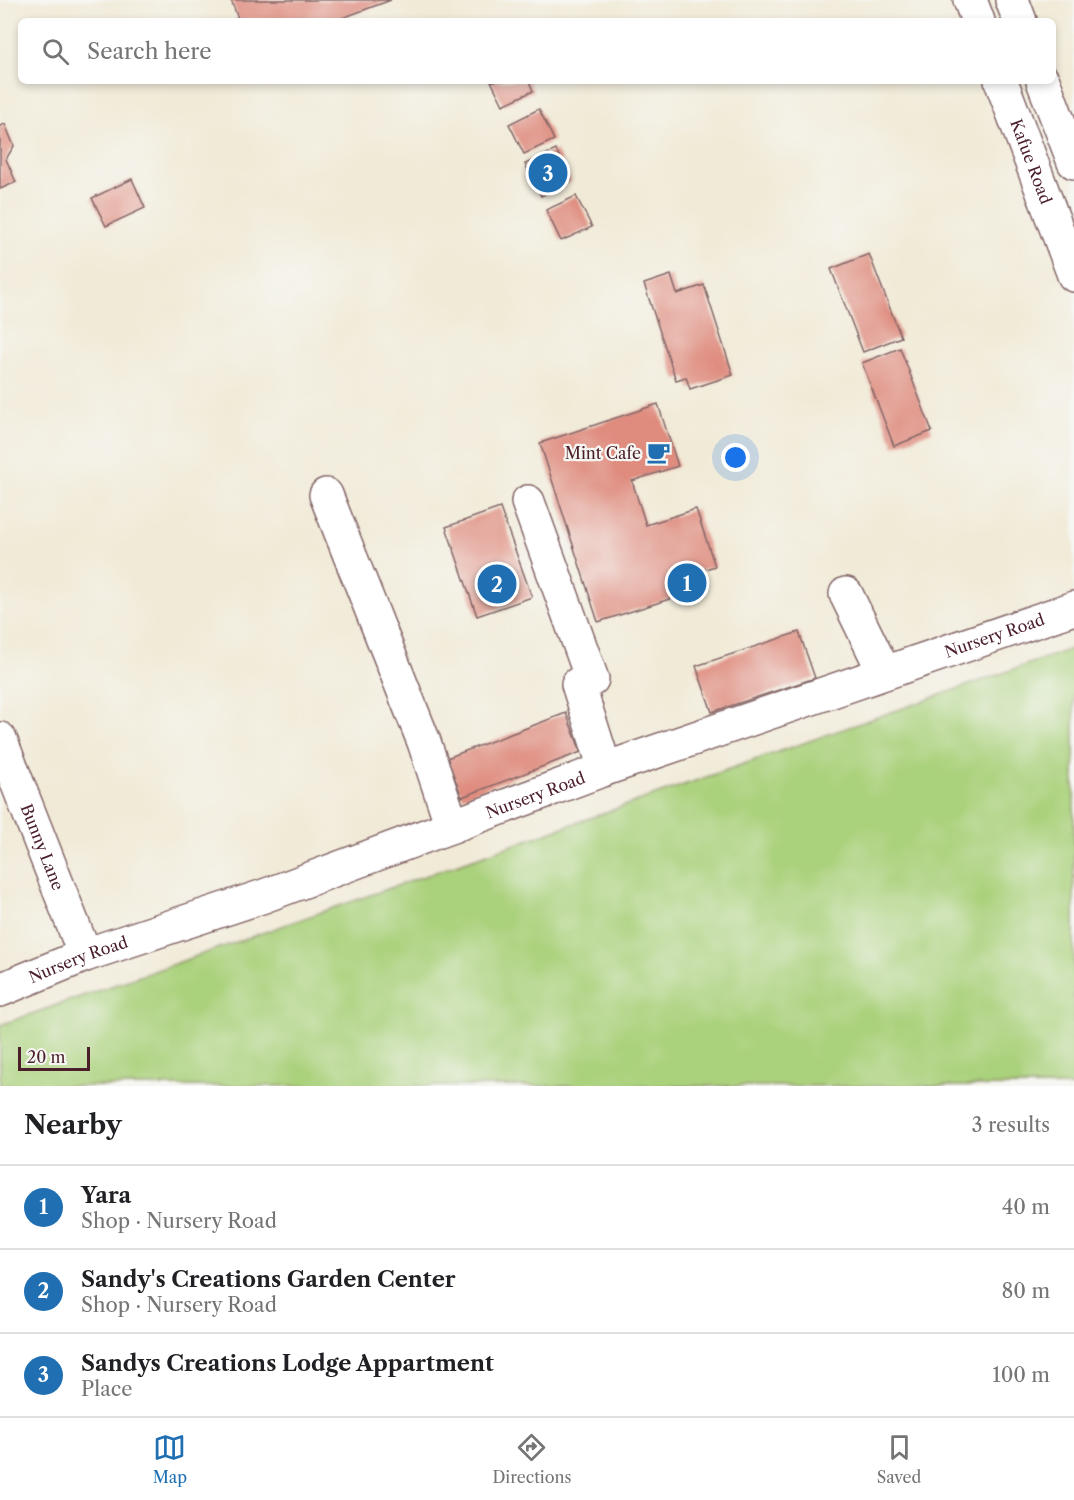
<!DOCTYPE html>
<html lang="en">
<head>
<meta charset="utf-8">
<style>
	:root { --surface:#fff; --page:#f6f6f6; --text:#202124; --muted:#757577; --line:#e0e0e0; --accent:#1f6fb2 }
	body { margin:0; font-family:"Libre Caslon Text",serif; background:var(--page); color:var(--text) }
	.scale { position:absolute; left:18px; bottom:15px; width:72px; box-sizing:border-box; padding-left:6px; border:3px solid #4a1f2b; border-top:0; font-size:16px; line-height:21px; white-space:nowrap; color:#4a1f2b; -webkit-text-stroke:4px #f6f6f2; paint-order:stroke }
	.you { position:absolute; left:736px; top:458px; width:21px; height:21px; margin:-15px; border:4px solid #fff; border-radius:50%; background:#1a73e8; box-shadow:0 0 0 9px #1a73e833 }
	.badge { display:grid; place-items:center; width:39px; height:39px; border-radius:50%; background:var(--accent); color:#fff; font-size:20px; font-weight:700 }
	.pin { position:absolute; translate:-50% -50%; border:3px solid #fff; box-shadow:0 2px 6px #0006 }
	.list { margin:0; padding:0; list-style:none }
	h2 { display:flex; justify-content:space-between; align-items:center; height:78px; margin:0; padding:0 24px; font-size:26px }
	h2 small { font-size:20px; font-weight:400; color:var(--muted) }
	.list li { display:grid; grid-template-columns:39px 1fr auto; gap:18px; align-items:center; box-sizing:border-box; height:84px; padding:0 24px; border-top:2px solid var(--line) }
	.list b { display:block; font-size:22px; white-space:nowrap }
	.list p { margin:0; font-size:20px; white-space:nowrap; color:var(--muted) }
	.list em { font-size:20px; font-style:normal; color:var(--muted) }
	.icon { flex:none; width:33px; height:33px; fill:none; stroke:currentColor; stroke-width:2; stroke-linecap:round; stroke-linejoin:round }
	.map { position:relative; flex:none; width:1074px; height:1086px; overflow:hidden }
	.search { position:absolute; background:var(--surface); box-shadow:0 3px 9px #0003; left:18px; right:18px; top:18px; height:66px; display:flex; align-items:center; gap:15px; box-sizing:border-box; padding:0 21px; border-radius:9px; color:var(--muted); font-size:22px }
	.sheet { height:330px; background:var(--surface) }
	nav { display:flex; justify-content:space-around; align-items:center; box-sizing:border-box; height:84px; border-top:2px solid var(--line); background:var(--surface); font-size:16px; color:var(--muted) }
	nav a { display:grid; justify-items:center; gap:3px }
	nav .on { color:var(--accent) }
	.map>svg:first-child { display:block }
	.green { fill:#aad17b; stroke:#7a7853; stroke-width:1.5 }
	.building { fill:#df8b7e }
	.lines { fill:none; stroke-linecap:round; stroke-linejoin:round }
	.minor-casing { stroke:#846667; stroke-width:36 }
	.highway-casing { stroke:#846667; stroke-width:36 }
	.minor { stroke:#fff; stroke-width:33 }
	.highway { stroke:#fff; stroke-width:33 }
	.labels { text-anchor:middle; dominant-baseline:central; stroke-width:4.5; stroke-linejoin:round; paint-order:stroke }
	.street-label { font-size:16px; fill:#4a1f2b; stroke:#f6f6f2 }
	.poi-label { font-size:16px; fill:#4a1f2b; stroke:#f6f6f2; text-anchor:end }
</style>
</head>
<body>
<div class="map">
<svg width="1074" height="1086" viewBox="0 0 1074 1086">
	<rect width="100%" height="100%" fill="#f6f6f2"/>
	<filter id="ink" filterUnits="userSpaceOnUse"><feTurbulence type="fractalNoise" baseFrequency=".0167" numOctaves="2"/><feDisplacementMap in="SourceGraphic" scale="12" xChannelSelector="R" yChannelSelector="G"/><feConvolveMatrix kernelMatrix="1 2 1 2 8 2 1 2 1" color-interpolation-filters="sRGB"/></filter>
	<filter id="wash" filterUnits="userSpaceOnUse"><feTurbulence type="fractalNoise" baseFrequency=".008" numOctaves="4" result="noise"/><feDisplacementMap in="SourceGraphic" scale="24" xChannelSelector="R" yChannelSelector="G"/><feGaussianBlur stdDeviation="1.35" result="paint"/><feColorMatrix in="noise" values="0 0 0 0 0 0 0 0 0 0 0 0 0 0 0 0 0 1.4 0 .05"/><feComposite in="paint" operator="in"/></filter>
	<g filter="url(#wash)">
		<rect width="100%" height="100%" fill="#f1ead7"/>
		<polygon class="green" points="1074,648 1074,1086 0,1086 0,1025"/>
		<g id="blocks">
			<g class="building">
				<polygon points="231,0 391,0 334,21 239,21"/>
				<polygon points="491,81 529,81 533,91 503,105"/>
				<polygon points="539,109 554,140 524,154 509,124"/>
				<polygon points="5,124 14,146 6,159 16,182 0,189 0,126"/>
				<polygon points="556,150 571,181 541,196 525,164"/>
				<polygon points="132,179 145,208 106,226 92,198"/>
				<polygon points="576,196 592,227 561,241 546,210"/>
				<polygon points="869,254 901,337 863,352 831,269"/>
				<polygon points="671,275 677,294 704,285 733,375 690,389 686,377 676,380 644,284"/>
				<polygon points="900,348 932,431 894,446 862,363"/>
				<polygon points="658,404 678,466 632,481 646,525 696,509 715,566 674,579 679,596 598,622 540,443"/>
				<polygon points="500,508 532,597 477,616 446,527"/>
				<polygon points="799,632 815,678 712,712 696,666"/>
				<polygon points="566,713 581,752 462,797 447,758"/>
			</g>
		</g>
	</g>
	<g filter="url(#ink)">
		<use href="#blocks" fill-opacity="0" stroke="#846667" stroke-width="1.5"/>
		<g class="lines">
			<defs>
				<g id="minor">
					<polyline points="326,495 424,742 452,826"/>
					<polyline points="528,502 592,679"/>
					<polyline points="846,594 884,672"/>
					<polyline points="578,684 605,769"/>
					<path id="s1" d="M0,739L85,955"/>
					<path id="s2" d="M0,990L85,955L264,896L605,769L1074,608"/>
				</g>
				<g id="highway">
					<polyline points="970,0 978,21"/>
					<polyline points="1012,0 1020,21"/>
					<path id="s3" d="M1001,81L1074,275"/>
					<polyline points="1043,81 1074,162"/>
				</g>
			</defs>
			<use href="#minor" class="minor-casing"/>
			<use href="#highway" class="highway-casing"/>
			<use href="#minor" class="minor"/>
			<use href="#highway" class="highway"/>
		</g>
	</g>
	<defs>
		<symbol id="cafe-bare" viewBox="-9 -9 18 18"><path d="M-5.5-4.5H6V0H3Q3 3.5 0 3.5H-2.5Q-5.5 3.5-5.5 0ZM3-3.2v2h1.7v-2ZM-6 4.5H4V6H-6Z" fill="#1f6fb2" stroke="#f6f6f2" stroke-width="2.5" paint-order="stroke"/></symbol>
	</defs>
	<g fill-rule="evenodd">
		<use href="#cafe-bare" x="642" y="436" width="33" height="33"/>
	</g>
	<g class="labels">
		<g class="street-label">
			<text stroke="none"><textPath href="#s3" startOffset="86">Kafue Road</textPath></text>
			<text stroke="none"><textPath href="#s2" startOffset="1056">Nursery Road</textPath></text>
			<text stroke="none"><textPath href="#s2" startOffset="570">Nursery Road</textPath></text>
			<text stroke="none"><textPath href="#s1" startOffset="116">Bunny Lane</textPath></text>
			<text stroke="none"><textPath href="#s2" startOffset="84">Nursery Road</textPath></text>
		</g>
		<g class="poi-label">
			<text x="641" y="453">Mint Cafe</text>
		</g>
	</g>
</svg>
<div class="scale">20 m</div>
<div class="you"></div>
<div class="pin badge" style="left:687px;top:583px">1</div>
<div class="pin badge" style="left:497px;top:584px">2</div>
<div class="pin badge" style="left:548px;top:173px">3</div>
<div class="search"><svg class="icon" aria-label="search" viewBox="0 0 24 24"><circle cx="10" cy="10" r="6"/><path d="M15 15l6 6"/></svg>Search here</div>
</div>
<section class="sheet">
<h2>Nearby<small>3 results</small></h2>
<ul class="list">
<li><span class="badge">1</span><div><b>Yara</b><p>Shop · Nursery Road</p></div><em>40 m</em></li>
<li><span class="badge">2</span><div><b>Sandy's Creations Garden Center</b><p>Shop · Nursery Road</p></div><em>80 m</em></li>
<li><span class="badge">3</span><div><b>Sandys Creations Lodge Appartment</b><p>Place</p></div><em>100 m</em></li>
</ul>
</section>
<nav>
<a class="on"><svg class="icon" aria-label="map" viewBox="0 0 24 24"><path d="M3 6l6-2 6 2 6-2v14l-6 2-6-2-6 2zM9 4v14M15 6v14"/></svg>Map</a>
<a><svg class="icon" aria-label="directions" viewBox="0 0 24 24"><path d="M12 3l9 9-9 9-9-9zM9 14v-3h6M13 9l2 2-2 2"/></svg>Directions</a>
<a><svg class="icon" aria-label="saved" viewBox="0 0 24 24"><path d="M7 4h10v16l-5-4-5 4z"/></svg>Saved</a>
</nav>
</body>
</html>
